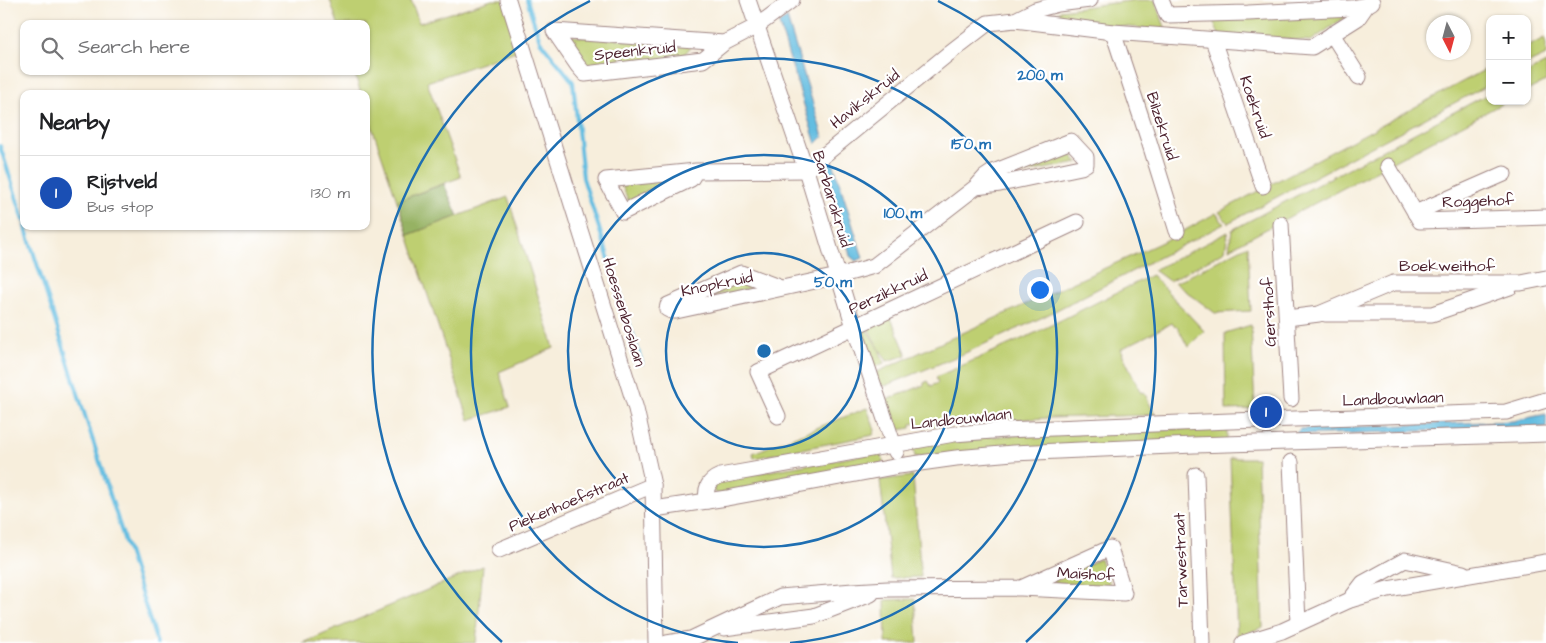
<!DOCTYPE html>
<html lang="en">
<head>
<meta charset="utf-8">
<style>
	:root { --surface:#fff; --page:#f6f6f6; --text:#202124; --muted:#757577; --line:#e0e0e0; --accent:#1f6fb2 }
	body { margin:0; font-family:"Architects Daughter",sans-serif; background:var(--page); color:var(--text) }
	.controls { position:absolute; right:15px; top:15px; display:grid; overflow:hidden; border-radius:10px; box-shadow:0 1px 4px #0004 }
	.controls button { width:45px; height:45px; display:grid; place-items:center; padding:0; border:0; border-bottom:1px solid var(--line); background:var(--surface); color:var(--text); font:25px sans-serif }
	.compass { position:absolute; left:1426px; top:15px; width:45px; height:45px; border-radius:50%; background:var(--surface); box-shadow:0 1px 4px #0004; rotate:174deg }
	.you { position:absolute; left:1039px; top:289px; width:18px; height:18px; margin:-12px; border:4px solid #fff; border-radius:50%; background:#1a73e8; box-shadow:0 0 0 8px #1a73e833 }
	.badge { display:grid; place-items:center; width:32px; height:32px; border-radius:50%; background:var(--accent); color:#fff; font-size:16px; font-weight:700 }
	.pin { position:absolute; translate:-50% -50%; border:2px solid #fff; box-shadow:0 1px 5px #0006 }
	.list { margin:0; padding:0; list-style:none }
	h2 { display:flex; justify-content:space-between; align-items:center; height:65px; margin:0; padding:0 20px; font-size:21px }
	h2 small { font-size:16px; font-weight:400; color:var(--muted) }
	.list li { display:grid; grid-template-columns:32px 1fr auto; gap:15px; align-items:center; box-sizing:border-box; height:75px; padding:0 20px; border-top:1px solid var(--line) }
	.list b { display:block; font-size:19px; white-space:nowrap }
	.list p { margin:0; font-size:16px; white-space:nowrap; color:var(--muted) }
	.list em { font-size:16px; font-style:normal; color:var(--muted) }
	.icon { flex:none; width:28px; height:28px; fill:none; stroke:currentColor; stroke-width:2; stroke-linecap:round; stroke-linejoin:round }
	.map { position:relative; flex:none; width:1546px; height:643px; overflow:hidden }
	.search { position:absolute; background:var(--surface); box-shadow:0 1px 4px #0004; left:20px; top:20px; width:350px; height:55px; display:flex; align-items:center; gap:12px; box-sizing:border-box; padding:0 18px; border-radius:10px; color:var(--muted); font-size:19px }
	.panel { position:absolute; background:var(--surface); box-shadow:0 1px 4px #0004; left:20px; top:90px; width:350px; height:140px; border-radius:10px }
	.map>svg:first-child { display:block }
	.green { fill:#becf71; stroke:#84774e }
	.forest { fill:#96b263; stroke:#706847 }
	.water { fill:#64bde1; stroke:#576e86 }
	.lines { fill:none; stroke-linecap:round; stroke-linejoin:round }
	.stream { stroke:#64bde1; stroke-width:4 }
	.minor-casing { stroke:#a08684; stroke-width:17 }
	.minor { stroke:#fff; stroke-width:15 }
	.ring { fill:none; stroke:#1f6fb2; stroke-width:2.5 }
	.labels { text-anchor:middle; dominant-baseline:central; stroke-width:4.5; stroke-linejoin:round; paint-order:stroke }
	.street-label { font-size:16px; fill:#4a1f2b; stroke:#fff }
	.centre { fill:#1f6fb2; stroke:#fff; stroke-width:2.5 }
	.ring-label { font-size:15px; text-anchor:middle; font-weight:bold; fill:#1f6fb2; stroke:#fff; stroke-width:4.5; stroke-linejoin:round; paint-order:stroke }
</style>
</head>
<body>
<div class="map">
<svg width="1546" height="643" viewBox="0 0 1546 643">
	<rect width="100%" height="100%" fill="#fff"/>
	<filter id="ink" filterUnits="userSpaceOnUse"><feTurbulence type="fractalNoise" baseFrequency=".02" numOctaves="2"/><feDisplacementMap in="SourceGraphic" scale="10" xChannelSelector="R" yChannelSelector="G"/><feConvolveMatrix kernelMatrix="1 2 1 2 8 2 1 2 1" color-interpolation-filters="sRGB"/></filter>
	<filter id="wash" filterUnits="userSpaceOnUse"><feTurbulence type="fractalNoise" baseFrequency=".0096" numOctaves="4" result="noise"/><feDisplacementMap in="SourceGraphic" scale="20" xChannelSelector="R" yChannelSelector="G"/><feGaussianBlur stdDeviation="1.12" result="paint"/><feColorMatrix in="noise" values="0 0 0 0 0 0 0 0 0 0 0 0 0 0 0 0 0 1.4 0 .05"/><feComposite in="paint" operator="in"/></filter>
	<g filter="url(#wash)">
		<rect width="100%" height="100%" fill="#f7eedc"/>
		<g class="green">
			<polygon points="330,0 411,0 419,23 492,0 504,0 519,50 427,82 461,177 397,201 366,109 366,94 361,94 354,71 366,71 366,24 338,24"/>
			<polygon points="1136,0 1155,0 1166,30 1053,21 1060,10"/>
			<polygon points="1348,15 1311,41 1219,35 1212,18"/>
			<polygon points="567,36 693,44 680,60 587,67 566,41"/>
			<polygon points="1544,38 1546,44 1546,55 1527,64 1527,47"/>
			<polygon points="1546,63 1546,81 1527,91 1527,73"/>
			<polygon points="1490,67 1490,84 1228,223 1219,212"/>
			<polygon points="1490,93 1490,101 1507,101 1229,249 1232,230"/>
			<polygon points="1068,150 1078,163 993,178"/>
			<polygon points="682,177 630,205 621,183"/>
			<polygon points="508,197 554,348 499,372 510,407 469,420 408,235"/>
			<polygon points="1216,213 1224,224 1043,317 963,354 885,386 884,385 879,387 875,373 1171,238"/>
			<polygon points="1228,232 1225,251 1169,281 1154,270"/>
			<polygon points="1248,245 1251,311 1215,313 1175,283"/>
			<path d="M1152,275L1204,331L1188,347L1177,326L1175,327L1172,323L1121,349L1123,353H1122L1141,393L1144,392L1155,415C1076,417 998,418 920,428L918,423L911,424V428L898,430V432L894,433L886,400L924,385V383L928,381L931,386L938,383L936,377L1033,334Z"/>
			<polygon points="742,278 763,286 703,298"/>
			<polygon points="890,316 907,355 887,361 873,338 868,328"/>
			<polygon points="1251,325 1255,409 1226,410 1225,333"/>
			<polygon points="862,329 866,329 879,349 884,363 873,368"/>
			<polygon points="867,408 875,430 873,435 869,436 754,458 753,453"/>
			<polygon points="1227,427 1227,441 915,457 913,447 954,438"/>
			<polygon points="882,452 883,463 719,494 714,492 713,485 722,479"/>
			<polygon points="1230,458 1257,458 1263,627 1237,637"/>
			<polygon points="913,476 921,577 891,578 880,480"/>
			<polygon points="1100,559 1110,586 1045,582"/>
			<polygon points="483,566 476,643 303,643"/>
			<polygon points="915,599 918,643 886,643 885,600"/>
		</g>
		<polygon class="forest" points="444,184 458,216 408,235 397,201"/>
		<g class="water">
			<polygon points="787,18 823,137 816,144 779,24"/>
			<polygon points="833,162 863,258 856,261 850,256 844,230 826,167"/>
			<polygon points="1546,414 1546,427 1297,435 1296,433 1300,429 1513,421"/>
		</g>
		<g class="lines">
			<g class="stream">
				<polyline points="527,0 540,41 573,82 583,178 642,363"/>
				<polyline points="0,146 24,221"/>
				<polyline points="25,226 157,643"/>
			</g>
		</g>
	</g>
	<g filter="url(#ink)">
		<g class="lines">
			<defs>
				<g id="minor">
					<polyline points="508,0 636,409 653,485 656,643"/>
					<polyline points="748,0 806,170 854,327 896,452"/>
					<polyline points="1161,0 1167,15 1248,13 1352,8 1367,5 1372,2"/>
					<polyline points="1015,20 1113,32 1312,47 1358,18 1367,5"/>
					<polyline points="1113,32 1148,138 1177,231"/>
					<polyline points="1332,34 1359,77"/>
					<polyline points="1213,40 1263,186"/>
					<polyline points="724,43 554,31 578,66 585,74 703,60 724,43 757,26 792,0"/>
					<polyline points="1388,166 1420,221 1546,217"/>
					<polyline points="696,171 691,179 623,212 606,180 696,171 806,170 948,54 988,23 1015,20 1035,10 1058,4 1090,0"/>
					<polyline points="1415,213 1504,174"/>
					<polyline points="1281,224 1291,399"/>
					<polyline points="781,288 741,273 668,305 667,309 671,311 676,311 838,276 874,266 976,187 1000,184 1081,167 1086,164 1086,157 1071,141 991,173 985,177 976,187"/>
					<polyline points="1325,314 1432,314 1510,287"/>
					<polyline points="1287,318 1319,314 1393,283 1521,283 1546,278"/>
					<polyline points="778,416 758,372 1077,222"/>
					<polyline points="1291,462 1298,623"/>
					<polyline points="1196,475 1202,643"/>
					<path d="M707,501C705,488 708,481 720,476L954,434L1005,430L1230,421L1506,412L1546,400"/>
					<polyline points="654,509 727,498 899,466 956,458 1013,453 1194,445 1546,434"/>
					<polyline points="499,550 653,485"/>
					<polyline points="1350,600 1363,583 1405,560 1463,573"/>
					<polyline points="724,628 814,616 871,594"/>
					<polyline points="667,643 691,639 780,597 853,591 888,589 1021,588 1124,593 1110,548 1021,588"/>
					<polyline points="1243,643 1282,631 1350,600 1388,589 1546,562"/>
				</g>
			</defs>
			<use href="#minor" class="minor-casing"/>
			<use href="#minor" class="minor"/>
		</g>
	</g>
	<g class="ring">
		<circle cx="764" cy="351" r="98"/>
		<circle cx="764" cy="351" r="196"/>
		<path d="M738 643A293 293 0 1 1 790 643"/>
		<path d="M502 642A391 391 0 0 1 590 1M938 1A391 391 0 0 1 1026 642"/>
	</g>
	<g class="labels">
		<g class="street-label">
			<text transform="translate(635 51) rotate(-6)">Speenkruid</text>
			<text transform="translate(865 99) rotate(-39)">Havikskruid</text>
			<text transform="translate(1255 107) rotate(71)">Koekruid</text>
			<text transform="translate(1162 126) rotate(72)">Bilzekruid</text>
			<text transform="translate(832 199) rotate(73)">Barbarakruid</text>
			<text transform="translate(1478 201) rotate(-2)">Roggehof</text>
			<text x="1447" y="266">Boekweithof</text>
			<text transform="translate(717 284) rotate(-12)">Knopkruid</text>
			<text transform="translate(888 292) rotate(-25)">Perzikkruid</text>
			<text transform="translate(624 312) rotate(73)">Hoessenboslaan</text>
			<text transform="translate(1269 312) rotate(-93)">Gersthof</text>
			<text transform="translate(1393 399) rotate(-2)">Landbouwlaan</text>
			<text transform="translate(961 419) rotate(-6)">Landbouwlaan</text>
			<text transform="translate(569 502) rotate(-23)">Piekenhoefstraat</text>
			<text transform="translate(1181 560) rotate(-92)">Tarwestraat</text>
			<text transform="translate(1086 574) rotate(3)">Maïshof</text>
		</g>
	</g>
	<circle cx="764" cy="351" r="8" class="centre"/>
	<g class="ring-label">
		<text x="1040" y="80">200 m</text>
		<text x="971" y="149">150 m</text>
		<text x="903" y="218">100 m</text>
		<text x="833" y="287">50 m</text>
	</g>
</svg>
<div class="controls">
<button>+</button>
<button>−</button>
</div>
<svg class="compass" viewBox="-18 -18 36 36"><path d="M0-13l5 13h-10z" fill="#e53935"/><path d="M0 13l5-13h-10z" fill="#757577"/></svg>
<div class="you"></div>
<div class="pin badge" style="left:1266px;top:412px;background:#1a4fb4">1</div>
<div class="search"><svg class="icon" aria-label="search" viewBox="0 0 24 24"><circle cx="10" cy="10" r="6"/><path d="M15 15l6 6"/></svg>Search here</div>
<section class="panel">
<h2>Nearby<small></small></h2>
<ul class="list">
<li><span class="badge" style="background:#1a4fb4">1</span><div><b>Rijstveld</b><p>Bus stop</p></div><em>130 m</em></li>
</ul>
</section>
</div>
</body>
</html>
